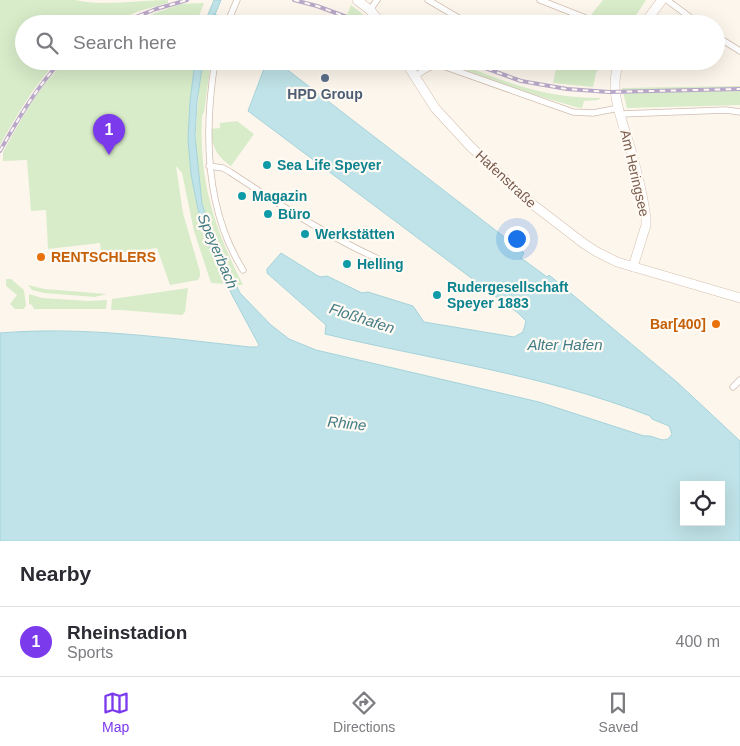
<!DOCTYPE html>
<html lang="en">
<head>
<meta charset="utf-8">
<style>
	:root { --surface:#fff; --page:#f7f7f7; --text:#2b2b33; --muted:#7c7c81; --line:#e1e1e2; --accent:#7c3aed }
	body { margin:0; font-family:Helvetica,sans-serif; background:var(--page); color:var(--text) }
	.controls { position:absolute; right:15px; bottom:15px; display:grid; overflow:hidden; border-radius:0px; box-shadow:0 5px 20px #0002 }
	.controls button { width:45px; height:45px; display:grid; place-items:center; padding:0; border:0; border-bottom:1px solid var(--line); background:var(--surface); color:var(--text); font:25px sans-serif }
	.you { position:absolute; left:516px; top:238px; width:18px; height:18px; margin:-12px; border:4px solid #fff; border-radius:50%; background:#1a73e8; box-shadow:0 0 0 8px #1a73e833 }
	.badge { display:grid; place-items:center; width:32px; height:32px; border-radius:50%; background:var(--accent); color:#fff; font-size:16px; font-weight:700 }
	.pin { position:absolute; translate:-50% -41px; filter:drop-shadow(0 1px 2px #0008) }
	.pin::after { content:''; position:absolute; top:26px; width:18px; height:15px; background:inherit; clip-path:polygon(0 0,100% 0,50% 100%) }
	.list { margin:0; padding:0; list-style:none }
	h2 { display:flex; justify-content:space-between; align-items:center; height:65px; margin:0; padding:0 20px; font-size:21px }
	h2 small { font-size:16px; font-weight:400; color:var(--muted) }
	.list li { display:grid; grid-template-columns:32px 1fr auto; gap:15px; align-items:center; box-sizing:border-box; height:70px; padding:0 20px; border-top:1px solid var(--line) }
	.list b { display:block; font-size:19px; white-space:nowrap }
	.list p { margin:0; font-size:16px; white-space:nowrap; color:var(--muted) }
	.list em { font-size:16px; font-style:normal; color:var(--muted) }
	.icon { flex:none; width:28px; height:28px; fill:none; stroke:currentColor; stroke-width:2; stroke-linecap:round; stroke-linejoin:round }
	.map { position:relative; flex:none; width:740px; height:541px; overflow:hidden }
	.search { position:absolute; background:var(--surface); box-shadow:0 5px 20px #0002; left:15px; right:15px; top:15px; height:55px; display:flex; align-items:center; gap:12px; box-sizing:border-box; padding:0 18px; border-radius:28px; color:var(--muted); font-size:19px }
	.sheet { height:135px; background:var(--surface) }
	nav { display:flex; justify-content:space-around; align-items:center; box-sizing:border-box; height:70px; border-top:1px solid var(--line); background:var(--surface); font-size:14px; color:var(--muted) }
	nav a { display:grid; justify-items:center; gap:2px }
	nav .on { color:var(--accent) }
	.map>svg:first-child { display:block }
	.green { fill:#d8ecc9 }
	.water { fill:#bfe3e8; stroke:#a5d3da; fill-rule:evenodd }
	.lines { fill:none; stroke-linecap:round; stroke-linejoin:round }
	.stream { stroke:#a5d3da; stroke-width:2 }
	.street-casing { stroke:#d1beb0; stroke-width:7 }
	.secondary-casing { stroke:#d6c0b0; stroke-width:10 }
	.street { stroke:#fff; stroke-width:5.5 }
	.secondary { stroke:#fff; stroke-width:9 }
	.rail-casing { stroke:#b9a8c9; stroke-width:4 }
	.rail { stroke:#fffaf3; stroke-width:2; stroke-dasharray:5.5; stroke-linecap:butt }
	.service-dot { fill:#5c6f8a; stroke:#fffaf3; stroke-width:2 }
	.culture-dot { fill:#0f9aa8; stroke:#fffaf3; stroke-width:2 }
	.food-dot { fill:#e8710a; stroke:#fffaf3; stroke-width:2 }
	.labels { text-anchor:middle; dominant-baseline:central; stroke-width:4.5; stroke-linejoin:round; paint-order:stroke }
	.service-label { font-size:14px; font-weight:bold; fill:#4e5e75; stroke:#fffaf3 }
	.culture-label { font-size:14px; font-weight:bold; fill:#0d838f; stroke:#fffaf3; text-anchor:start }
	.street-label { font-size:14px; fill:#7a5c4d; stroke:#fffaf3 }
	.food-label { font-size:14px; font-weight:bold; fill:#c56008; stroke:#fffaf3; text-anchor:start }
	.water-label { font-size:15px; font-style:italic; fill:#437c86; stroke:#fffaf3 }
</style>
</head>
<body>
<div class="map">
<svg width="740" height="541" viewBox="0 0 740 541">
	<rect width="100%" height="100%" fill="#fdf6ec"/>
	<g class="green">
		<path d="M0,0H75C107,7 137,0 168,0V3L139,11L110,24H24V61H57C33,87 17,115 0,145Z"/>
		<polygon points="603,0 646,0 630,24 612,24 591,15"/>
		<polygon points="204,3 197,21 180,17 178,24 126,24 180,4"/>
		<polygon points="351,5 375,24 347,15"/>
		<path d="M66,61H195C187,119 186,179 205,235C211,252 220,268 227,284L211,283L194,231L182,173L176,166L183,213L200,272V276L198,280L170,285L157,248L101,255L100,243L48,249L46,210L31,211L27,160L3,161V152C21,120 38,86 66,61Z"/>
		<path d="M203,61H211L204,113H203L202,117C199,182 214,227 243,285H236C224,261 207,228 202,203C192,156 196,108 203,61Z"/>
		<path d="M441,61C459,61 478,72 496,78C532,91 562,98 601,98L598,100L584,101L582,108L576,107L528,93Z"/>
		<polygon points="560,61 604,61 596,73 593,87 553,83 556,69"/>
		<polygon points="740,86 740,105 627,108 622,88"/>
		<path d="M237,121L254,134L231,166C217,157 211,145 211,129L220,128V123Z"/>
		<polygon points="6,279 11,279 24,290 26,305 24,309 15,309 10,304 17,295 6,286"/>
		<polygon points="28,285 45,289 107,294 95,297 44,293 32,290"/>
		<polygon points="188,288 185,312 182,315 121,310 111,310 112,299"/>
		<polygon points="29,294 42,298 89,301 107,300 106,309 34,309 32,305 29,304"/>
	</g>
	<g class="water">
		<polygon points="214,0 221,0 211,24 204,24"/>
		<path d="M195,61H203L197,102L195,136L202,204L214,239L240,293L271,325L289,339L316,350L539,402L644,436C655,434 665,447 672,434L669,426L652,419L650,416C546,375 433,360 325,334L326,325L267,273V269L281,253L318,276L322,277L327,276L362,293L368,292L413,306L424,322L514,337L523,332L526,321L518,313L248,111L267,61H276L516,246L524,253L521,258L547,277L549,275L678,383L740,441V541H0V333C83,326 167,338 250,347H257L259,345L233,297L205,237L197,205L191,174L188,139L190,102ZM684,485H721V522H684Z"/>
	</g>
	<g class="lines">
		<g class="stream">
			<polyline points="214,14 219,17"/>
			<polyline points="212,17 217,20"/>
			<polyline points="211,21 216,23"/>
			<polyline points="222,24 224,19"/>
		</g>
		<defs>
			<g id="street">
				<polyline points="428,0 469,24"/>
				<polyline points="540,0 601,24"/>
				<polyline points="667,0 699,24"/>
				<polyline points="370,10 377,0"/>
				<polyline points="227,24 237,0"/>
				<polyline points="716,36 740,51"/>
				<path d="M215,61C204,131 204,208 243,270"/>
				<path d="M415,77C425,69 430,65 443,66L573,112L593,113L619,108"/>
				<polyline points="621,114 726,110 740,112"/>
				<path d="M209,166L223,168L230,172C280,205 330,238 385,262"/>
				<polyline points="733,387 740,380"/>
			</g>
			<g id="secondary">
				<polyline points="357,0 370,10 382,24"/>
				<polyline points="644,24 662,0"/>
				<polyline points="405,61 435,108 470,146 531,203 583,243 597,252 617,262 740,298"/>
				<path d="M620,61C606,90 625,126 632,154C638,175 643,197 646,218V225L633,267"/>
			</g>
		</defs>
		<use href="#street" class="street-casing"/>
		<use href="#secondary" class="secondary-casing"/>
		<use href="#street" class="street"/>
		<use href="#secondary" class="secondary"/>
		<defs>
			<g id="rail">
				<polyline points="294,0 317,6 366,24"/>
				<polyline points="118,24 156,9 187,0"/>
				<polyline points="466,61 521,81 567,89 609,92 740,89"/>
				<path d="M0,151C18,119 36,88 61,61"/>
			</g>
		</defs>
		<use href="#rail" class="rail-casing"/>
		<use href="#rail" class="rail"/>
	</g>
	<circle class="service-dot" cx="325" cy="78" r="5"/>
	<g class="culture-dot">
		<circle cx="267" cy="165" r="5"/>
		<circle cx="242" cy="196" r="5"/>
		<circle cx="268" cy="214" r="5"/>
		<circle cx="305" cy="234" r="5"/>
		<circle cx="347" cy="264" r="5"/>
		<circle cx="437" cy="295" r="5"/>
	</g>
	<g class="food-dot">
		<circle cx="41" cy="257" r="5"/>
		<circle cx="716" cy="324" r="5"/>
	</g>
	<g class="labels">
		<g class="service-label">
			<text x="325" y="94">HPD Group</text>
		</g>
		<g class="culture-label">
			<text x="277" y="165">Sea Life Speyer</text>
			<text x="252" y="196">Magazin</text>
			<text x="278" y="214">Büro</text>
			<text x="315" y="234">Werkstätten</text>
			<text x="357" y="264">Helling</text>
			<text x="447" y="287">Rudergesellschaft<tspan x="447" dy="16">Speyer 1883</tspan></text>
		</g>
		<g class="street-label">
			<text transform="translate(635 173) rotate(77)">Am Heringsee</text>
			<text transform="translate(506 179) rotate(43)">Hafenstraße</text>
		</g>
		<g class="food-label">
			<text x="51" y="257">RENTSCHLERS</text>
			<text x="706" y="324" text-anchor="end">Bar[400]</text>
		</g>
		<g class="water-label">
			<text transform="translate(218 251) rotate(67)">Speyerbach</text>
			<text transform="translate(362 318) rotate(18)">Floßhafen</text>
			<text x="565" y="344">Alter Hafen</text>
			<text transform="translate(347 423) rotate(6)">Rhine</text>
		</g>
	</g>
</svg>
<div class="controls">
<button><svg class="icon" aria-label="locate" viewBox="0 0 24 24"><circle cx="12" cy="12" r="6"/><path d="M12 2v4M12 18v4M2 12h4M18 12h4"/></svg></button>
</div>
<div class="you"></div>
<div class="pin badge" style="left:109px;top:155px">1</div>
<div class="search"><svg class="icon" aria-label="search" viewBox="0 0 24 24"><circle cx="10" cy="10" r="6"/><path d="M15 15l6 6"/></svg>Search here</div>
</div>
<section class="sheet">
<h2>Nearby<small></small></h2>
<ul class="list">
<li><span class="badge">1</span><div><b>Rheinstadion</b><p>Sports</p></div><em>400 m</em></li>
</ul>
</section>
<nav>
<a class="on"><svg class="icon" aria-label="map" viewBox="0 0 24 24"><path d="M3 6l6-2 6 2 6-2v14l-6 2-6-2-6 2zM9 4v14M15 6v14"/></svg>Map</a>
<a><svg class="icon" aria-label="directions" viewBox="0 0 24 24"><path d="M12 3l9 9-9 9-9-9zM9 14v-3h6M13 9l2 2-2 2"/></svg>Directions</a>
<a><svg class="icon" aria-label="saved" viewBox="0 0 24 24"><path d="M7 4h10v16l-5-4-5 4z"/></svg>Saved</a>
</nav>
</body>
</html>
